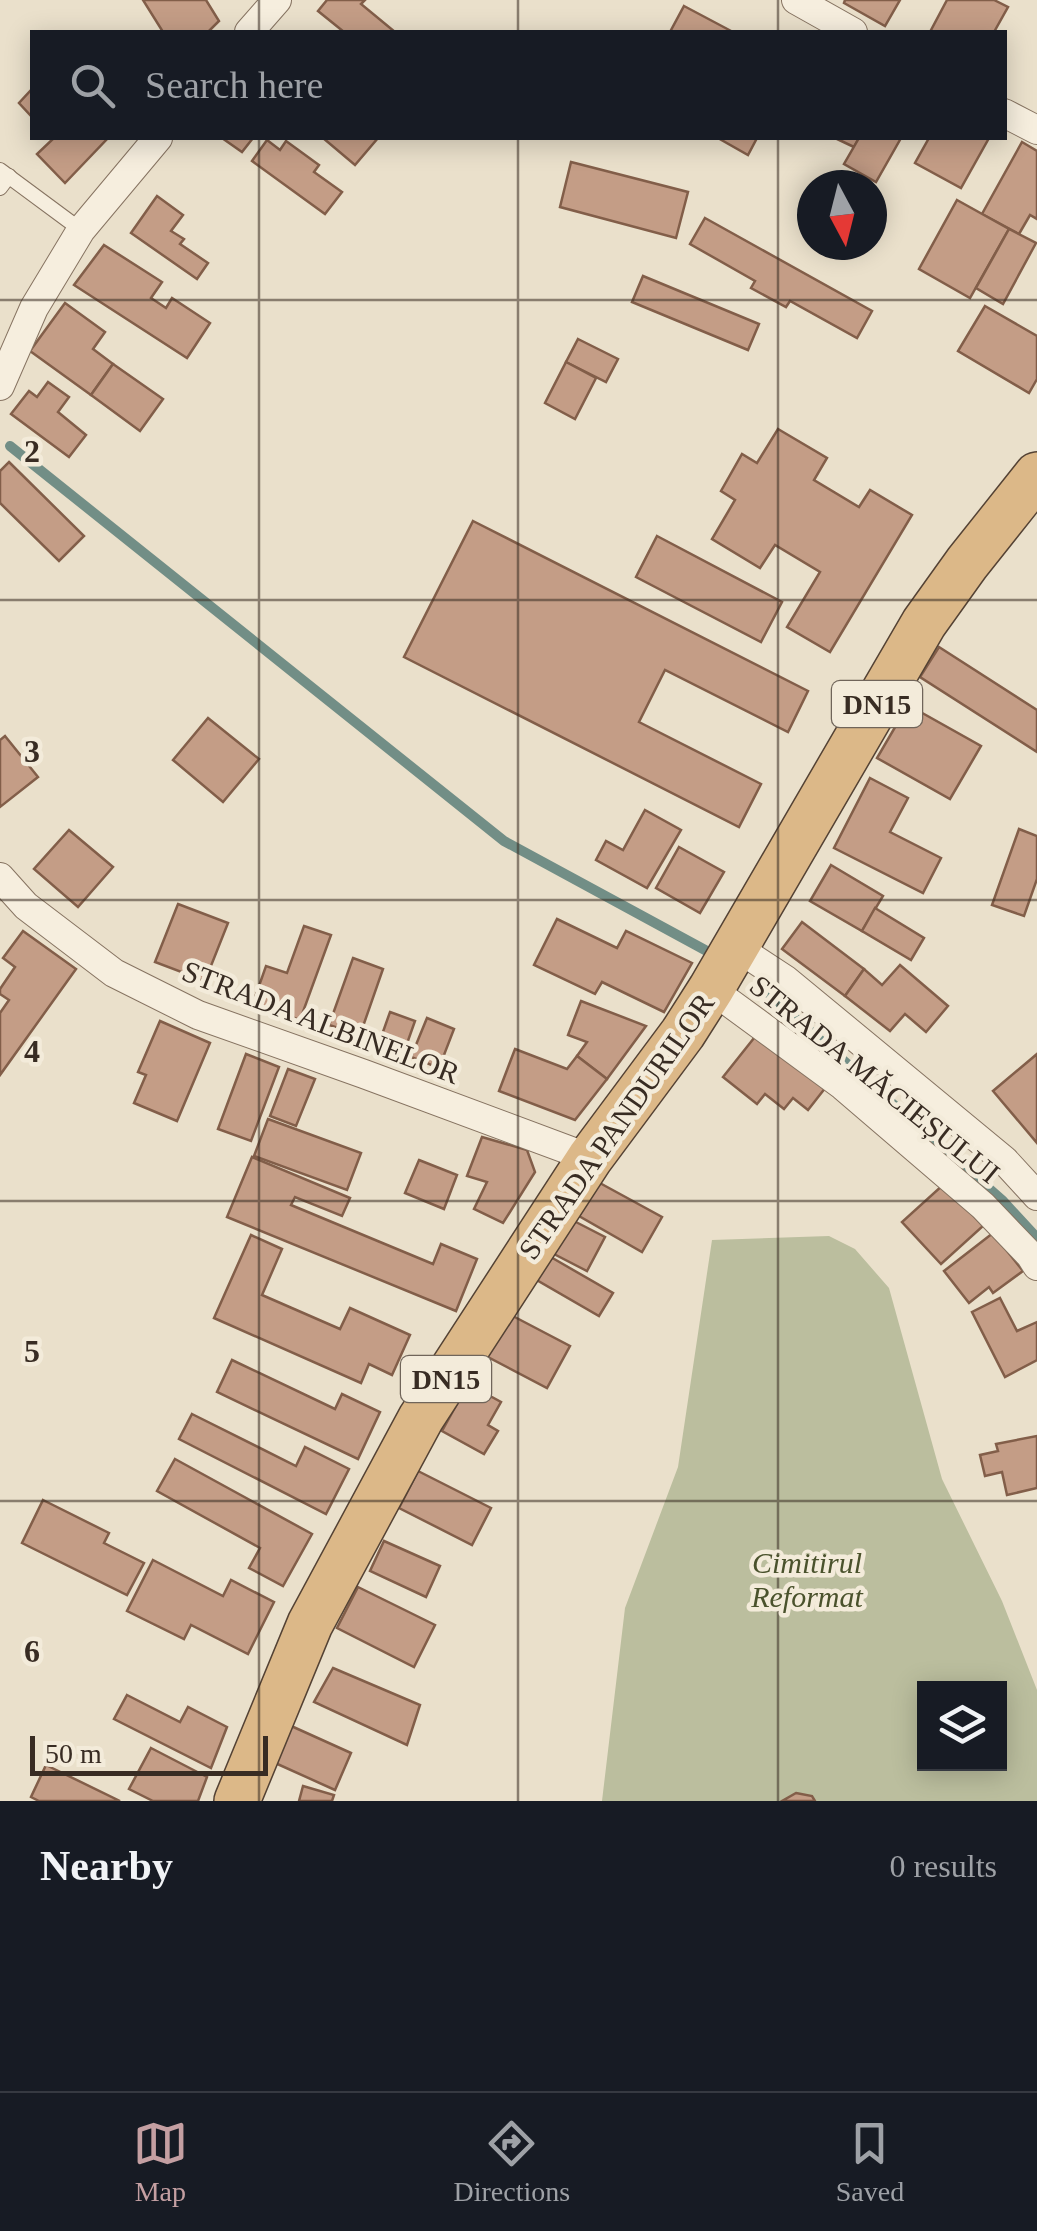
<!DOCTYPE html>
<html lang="en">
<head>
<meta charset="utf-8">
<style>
	:root { --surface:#171b24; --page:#242831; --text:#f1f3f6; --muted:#9ea1a6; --line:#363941; --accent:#c49fa2 }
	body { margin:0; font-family:Georgia,serif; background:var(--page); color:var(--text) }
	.controls { position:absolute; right:30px; bottom:30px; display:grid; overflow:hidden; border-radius:0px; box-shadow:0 5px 25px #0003 }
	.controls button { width:90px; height:90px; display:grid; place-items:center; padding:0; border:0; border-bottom:2px solid var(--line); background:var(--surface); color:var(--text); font:50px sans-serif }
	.compass { position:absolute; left:797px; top:170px; width:90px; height:90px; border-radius:50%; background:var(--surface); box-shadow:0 5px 25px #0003; rotate:173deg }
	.scale { position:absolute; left:30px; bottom:25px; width:238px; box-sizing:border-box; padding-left:10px; border:5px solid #382c23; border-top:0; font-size:28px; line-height:35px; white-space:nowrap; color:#382c23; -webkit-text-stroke:8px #f3ebda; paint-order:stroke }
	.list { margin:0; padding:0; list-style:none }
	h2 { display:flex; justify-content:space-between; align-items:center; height:130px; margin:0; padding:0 40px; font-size:42px }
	h2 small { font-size:32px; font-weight:400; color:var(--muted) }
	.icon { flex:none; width:55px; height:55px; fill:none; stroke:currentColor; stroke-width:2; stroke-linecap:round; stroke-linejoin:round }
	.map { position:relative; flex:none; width:1037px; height:1801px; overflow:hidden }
	.search { position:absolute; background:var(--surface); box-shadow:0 5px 25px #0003; left:30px; right:30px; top:30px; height:110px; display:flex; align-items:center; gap:25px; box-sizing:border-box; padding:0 35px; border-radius:0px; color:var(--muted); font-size:38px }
	.sheet { height:290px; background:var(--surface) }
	nav { display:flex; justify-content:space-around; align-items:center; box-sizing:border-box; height:140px; border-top:2px solid var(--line); background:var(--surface); font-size:28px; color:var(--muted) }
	nav a { display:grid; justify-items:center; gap:5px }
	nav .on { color:var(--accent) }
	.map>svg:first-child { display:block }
	.cemetery { fill:#bbbe9e; fill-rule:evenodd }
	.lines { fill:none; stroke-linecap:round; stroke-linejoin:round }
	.stream { stroke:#728e86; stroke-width:10 }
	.building { fill:#c49d86; stroke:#825e49; stroke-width:2.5 }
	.service-casing { stroke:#867361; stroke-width:16 }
	.minor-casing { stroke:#867361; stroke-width:30 }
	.trunk-casing { stroke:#544234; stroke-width:48 }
	.service { stroke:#f6eede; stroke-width:14 }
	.minor { stroke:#f6eede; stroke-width:28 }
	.trunk { stroke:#dcb888; stroke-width:45 }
	.grid { fill:none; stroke:#382c23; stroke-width:2.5; stroke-opacity:0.55 }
	.labels { text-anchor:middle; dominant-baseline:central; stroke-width:9; stroke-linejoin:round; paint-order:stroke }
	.shield { fill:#f3ebda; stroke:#70655a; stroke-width:2.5 }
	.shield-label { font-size:28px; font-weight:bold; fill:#382c23 }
	.street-label { font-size:30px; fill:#382c23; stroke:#f3ebda }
	.park-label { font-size:30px; font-style:italic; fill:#4a522c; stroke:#f3ebda }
	.grid-label { font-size:32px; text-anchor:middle; font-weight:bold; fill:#382c23; stroke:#f3ebda; stroke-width:9; stroke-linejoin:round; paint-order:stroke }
</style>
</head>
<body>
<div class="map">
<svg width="1037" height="1801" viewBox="0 0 1037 1801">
	<rect width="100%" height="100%" fill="#eae0cb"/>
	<path class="cemetery" d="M829,1236L855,1249L889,1288L942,1479L1002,1601L1037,1690V1801H602L625,1608L678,1467L712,1240ZM924,1688H1000V1764H924Z"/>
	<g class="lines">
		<g class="stream">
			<polyline points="10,446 504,841 705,950"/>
			<polyline points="769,995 1002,1200 1037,1238"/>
		</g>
	</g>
	<g class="building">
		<polygon points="143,0 206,0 219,21 208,32 163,32"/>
		<polygon points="327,0 365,0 361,4 395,32 344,32 318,11"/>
		<polygon points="845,0 900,0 885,26 844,3"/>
		<polygon points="947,0 994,0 1008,7 994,32 930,32"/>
		<polygon points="684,6 733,32 670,32"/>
		<polygon points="32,89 32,117 19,103"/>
		<polygon points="54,138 53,138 108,138 65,183 37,154"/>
		<polygon points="222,138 253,138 242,152"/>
		<polygon points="323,138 378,138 355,165"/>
		<polygon points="718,138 757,138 748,155"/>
		<polygon points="835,138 859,138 854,147"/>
		<polygon points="859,138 901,138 876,182 844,164"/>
		<polygon points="929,138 989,138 961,188 915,163"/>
		<polygon points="267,140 280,150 286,141 319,165 314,172 342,192 325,214 252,161"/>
		<polygon points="1022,142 1037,151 1037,219 1030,215 1019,234 982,214"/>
		<polygon points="571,162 688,192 676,238 560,207"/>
		<polygon points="157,196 183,215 171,231 184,239 180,244 208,263 197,279 131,233"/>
		<polygon points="957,200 1009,229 970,298 919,269"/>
		<polygon points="705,218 872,311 857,338 790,301 786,307 751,288 755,281 690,244"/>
		<polygon points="1009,229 1036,243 1003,304 976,288"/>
		<polygon points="104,245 162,282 151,298 166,308 172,298 210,323 187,358 74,285"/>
		<polygon points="643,276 759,324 748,350 632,302"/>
		<polygon points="65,303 105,332 93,349 113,364 91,395 30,351"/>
		<polygon points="985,306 1037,336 1037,379 1029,393 958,351"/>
		<polygon points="578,339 618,359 606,382 566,362"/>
		<polygon points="566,362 596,378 575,419 545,403"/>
		<polygon points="113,364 163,399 140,431 91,395"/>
		<polygon points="48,382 69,397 58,412 86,435 69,457 11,414 29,391 37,397"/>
		<polygon points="778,429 827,458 814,480 859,507 870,490 912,515 830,652 787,627 820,572 775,545 760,568 712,539 735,500 721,491 742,454 757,463"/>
		<polygon points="9,462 84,536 59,561 0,503 0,471"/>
		<polygon points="473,521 808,691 788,732 665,670 639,722 761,784 739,827 404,657"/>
		<polygon points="657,536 782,602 761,642 636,577"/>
		<polygon points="939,647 1037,710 1037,752 920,677"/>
		<polygon points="908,705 981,746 950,799 877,758"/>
		<polygon points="208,718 259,759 223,802 173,760"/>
		<polygon points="5,736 38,777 0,807 0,740"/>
		<polygon points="870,778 908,798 890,832 941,858 923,893 834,848"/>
		<polygon points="645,810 681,830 647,888 596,860 606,841 623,850"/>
		<polygon points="1019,829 1037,836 1037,879 1024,916 992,905"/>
		<polygon points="69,830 113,867 78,907 34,869"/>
		<polygon points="679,847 724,872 700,913 656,888"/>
		<polygon points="831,865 883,896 862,931 810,901"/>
		<polygon points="178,904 228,923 205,981 155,962"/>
		<polygon points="875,908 924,938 911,960 862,931"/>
		<polygon points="557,919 617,948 626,931 692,963 664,1012 602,982 595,994 534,965"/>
		<polygon points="802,922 864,969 845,996 782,949"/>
		<polygon points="304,926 331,935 300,1020 253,1003 266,966 287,973"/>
		<polygon points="23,931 76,969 0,1075 0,1013 9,1000 0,994 0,989 15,967 3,958"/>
		<polygon points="353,958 383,969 360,1035 329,1025"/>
		<polygon points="900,965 948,1006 926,1032 905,1014 890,1031 845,996 864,969 882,985"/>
		<polygon points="581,1001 646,1026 607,1079 577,1056 587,1042 568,1035"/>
		<polygon points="390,1012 415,1021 403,1055 378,1046"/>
		<polygon points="427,1018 454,1029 439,1068 411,1057"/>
		<polygon points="160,1021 210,1043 177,1121 134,1103 146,1075 138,1072"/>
		<polygon points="758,1033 826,1087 808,1110 793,1098 784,1109 765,1094 757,1104 723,1077"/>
		<polygon points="515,1049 567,1069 577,1056 607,1079 575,1120 499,1091"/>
		<polygon points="246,1054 279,1067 251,1141 218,1129"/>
		<polygon points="1037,1054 1037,1143 993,1091"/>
		<polygon points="288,1069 315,1079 296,1126 270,1116"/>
		<polygon points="268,1119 361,1153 347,1190 254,1156"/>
		<polygon points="482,1137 527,1150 535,1172 503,1223 474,1209 487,1182 467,1176"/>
		<polygon points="252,1157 350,1198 342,1216 295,1197 291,1205 433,1264 441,1244 477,1259 456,1311 227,1217"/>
		<polygon points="419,1160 457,1175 444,1209 405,1193"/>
		<polygon points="598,1182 662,1217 642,1252 579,1216"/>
		<polygon points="944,1184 983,1226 941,1264 902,1222"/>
		<polygon points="572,1220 605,1237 587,1271 554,1254"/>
		<polygon points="993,1233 1023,1271 993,1293 989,1287 969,1303 944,1271"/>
		<polygon points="251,1235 282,1249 262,1295 340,1329 350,1308 410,1335 392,1375 369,1364 361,1383 214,1318"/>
		<polygon points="549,1256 613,1293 599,1316 535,1279"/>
		<polygon points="1000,1298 1017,1331 1037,1322 1037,1360 1005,1377 972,1312"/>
		<polygon points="509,1314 570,1346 547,1388 486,1356"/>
		<polygon points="232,1360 335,1409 342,1394 380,1412 358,1459 217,1392"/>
		<polygon points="468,1384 501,1402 488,1425 498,1431 484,1454 442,1431"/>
		<polygon points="192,1414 296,1466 305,1447 349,1469 326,1514 179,1439"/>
		<polygon points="1037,1436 1037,1488 1007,1495 1002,1472 985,1476 980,1455 998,1451 996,1444"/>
		<polygon points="175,1459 312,1534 283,1586 249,1568 260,1548 157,1491"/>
		<polygon points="418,1471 491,1508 472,1545 399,1508"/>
		<polygon points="43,1500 109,1533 104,1543 144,1563 127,1595 22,1543"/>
		<polygon points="384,1541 440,1566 426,1597 370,1571"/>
		<polygon points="153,1560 223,1596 231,1580 274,1602 248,1654 191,1625 184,1639 127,1611"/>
		<polygon points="358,1587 435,1625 414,1667 337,1628"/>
		<polygon points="333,1668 420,1705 407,1745 314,1702"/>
		<polygon points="127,1695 180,1722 188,1707 227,1727 211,1768 114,1719"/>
		<polygon points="289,1725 351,1753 335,1790 273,1762"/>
		<polygon points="151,1748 207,1777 198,1801 153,1801 129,1789"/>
		<polygon points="46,1765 120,1801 39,1801 31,1797"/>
		<polygon points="303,1786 334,1795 332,1801 299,1801"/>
		<polygon points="796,1793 812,1796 815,1801 782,1801"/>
	</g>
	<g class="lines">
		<defs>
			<g id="service">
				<polyline points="0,170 81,230"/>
				<polyline points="0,188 9,176"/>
			</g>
			<g id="minor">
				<polyline points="796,0 853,32"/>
				<polyline points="249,32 277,0"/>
				<polyline points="1004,113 1037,130"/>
				<polyline points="0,386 34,308 81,230 158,138"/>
				<polyline points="0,877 26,906 114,973 198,1015 364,1074 590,1158"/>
				<polyline points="736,947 786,980 1004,1160 1037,1196"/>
				<polyline points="711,989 843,1086 983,1206 1030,1255 1037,1266"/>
			</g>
			<polyline id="trunk" points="237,1801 310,1624 421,1418 590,1158 683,1033 711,989 924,623 967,563 1037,475"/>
		</defs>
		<use href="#service" class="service-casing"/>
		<use href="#minor" class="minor-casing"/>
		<use href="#trunk" class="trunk-casing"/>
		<use href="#service" class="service"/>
		<use href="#minor" class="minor"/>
		<use href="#trunk" class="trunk"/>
	</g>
	<path class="grid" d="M259,0V32M518,0V32M778,0V32M259,138V1801M518,138V1801M778,138V1801M0,300H1037M0,600H1037M0,900H1037M0,1201H1037M0,1501H1037"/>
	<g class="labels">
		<g class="shield">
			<rect x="832" y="681" width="90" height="46" rx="8"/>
			<rect x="401" y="1356" width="90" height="46" rx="8"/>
		</g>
		<g class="shield-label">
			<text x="877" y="704">DN15</text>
			<text x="446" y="1379">DN15</text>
		</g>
		<g class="street-label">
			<text transform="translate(321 1022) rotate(21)">STRADA ALBINELOR</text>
			<text transform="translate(875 1079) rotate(39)">STRADA MĂCIEȘULUI</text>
			<text transform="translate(616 1126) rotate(-55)">STRADA PANDURILOR</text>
		</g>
		<g class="park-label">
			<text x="807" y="1562">Cimitirul<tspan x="807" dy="34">Reformat</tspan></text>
		</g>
	</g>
	<g class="grid-label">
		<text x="32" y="462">2</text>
		<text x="32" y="762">3</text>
		<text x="32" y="1062">4</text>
		<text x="32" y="1362">5</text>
		<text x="32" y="1662">6</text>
	</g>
</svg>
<div class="controls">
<button><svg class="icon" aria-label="layers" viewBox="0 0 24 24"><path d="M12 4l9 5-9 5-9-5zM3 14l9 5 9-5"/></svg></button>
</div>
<svg class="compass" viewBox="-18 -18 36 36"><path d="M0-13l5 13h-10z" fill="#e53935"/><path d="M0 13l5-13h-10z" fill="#9ea1a6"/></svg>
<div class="scale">50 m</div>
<div class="search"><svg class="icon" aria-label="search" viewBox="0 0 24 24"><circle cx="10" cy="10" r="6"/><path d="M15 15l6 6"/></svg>Search here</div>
</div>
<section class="sheet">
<h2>Nearby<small>0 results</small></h2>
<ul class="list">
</ul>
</section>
<nav>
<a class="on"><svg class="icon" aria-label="map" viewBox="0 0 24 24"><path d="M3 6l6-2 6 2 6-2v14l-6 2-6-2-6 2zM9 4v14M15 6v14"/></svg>Map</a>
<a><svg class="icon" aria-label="directions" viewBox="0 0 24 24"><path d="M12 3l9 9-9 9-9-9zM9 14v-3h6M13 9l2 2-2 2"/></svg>Directions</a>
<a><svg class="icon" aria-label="saved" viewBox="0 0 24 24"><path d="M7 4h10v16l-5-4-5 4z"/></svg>Saved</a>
</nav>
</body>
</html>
